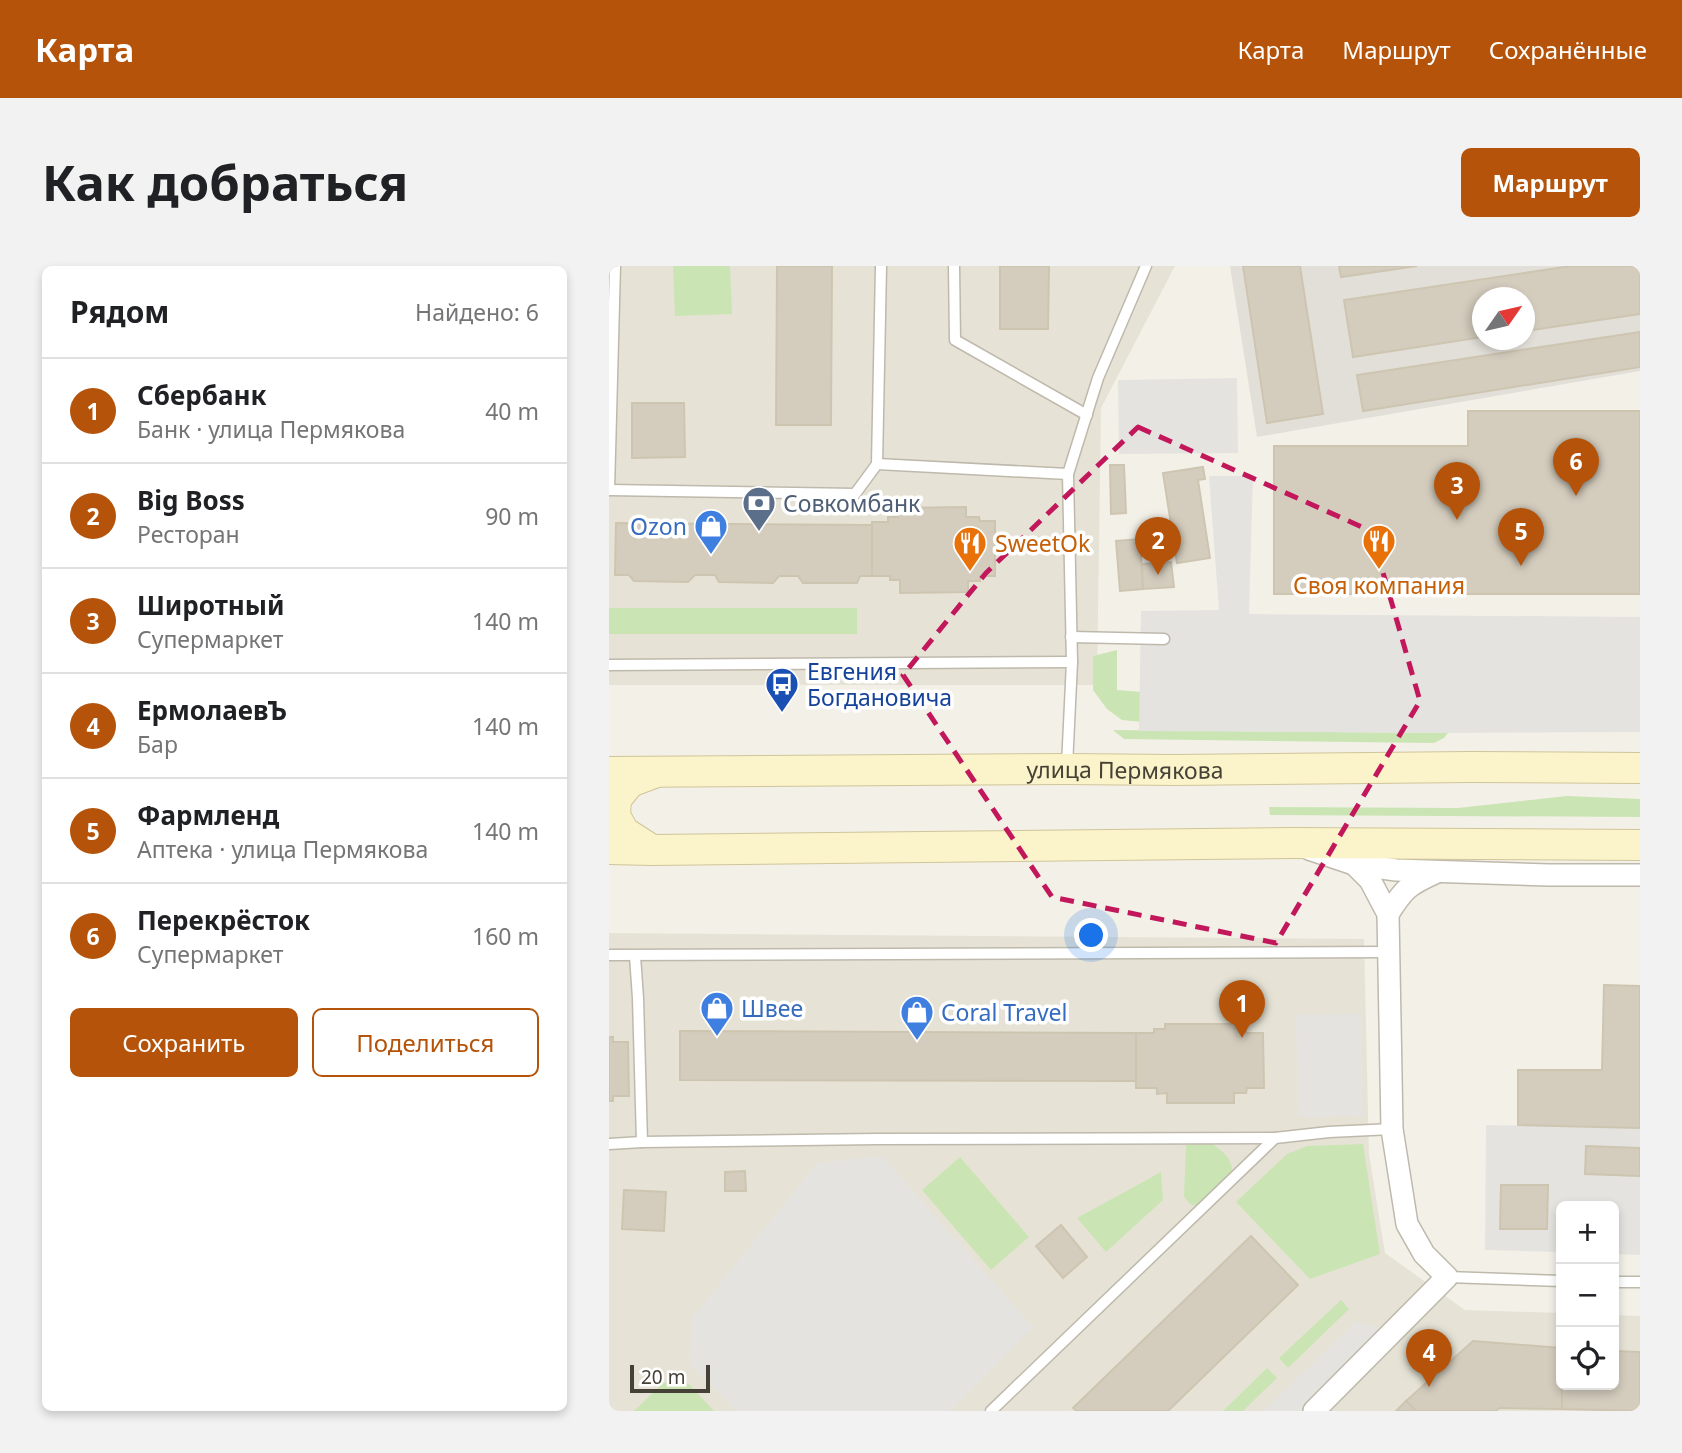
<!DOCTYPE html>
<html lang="ru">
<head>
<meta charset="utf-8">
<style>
	:root { --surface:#fff; --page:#f2f2f2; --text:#202124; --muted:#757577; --line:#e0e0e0; --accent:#b45309 }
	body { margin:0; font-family:"Noto Sans",sans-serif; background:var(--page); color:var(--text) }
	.controls { position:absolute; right:21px; bottom:21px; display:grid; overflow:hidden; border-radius:10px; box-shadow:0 4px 10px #0003 }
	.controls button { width:63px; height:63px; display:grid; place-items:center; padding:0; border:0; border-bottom:2px solid var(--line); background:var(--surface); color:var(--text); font:35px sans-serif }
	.compass { position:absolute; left:863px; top:21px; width:63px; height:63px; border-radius:50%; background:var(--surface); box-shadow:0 4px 10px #0003; rotate:56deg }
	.scale { position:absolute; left:21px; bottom:18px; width:80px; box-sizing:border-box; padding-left:7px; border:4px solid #464137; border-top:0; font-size:19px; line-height:24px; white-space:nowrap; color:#464137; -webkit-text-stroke:5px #fff; paint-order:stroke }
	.you { position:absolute; left:483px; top:670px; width:24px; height:24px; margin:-18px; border:5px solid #fff; border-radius:50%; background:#1a73e8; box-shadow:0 0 0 10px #1a73e833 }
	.badge { display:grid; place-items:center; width:46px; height:46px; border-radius:50%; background:var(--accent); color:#fff; font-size:23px; font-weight:700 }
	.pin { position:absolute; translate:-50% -58px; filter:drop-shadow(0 2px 4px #0008) }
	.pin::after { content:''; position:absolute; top:37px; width:24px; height:21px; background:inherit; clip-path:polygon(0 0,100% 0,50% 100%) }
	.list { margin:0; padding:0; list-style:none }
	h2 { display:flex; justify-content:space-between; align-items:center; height:91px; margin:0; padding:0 28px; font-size:30px }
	h2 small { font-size:23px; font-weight:400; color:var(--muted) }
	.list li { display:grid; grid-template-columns:46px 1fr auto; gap:21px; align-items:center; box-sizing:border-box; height:105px; padding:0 28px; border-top:2px solid var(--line) }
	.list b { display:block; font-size:26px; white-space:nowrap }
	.list p { margin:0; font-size:23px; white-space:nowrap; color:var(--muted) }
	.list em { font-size:23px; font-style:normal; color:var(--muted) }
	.actions { display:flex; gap:14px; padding:21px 28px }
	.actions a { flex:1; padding:16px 0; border:2px solid var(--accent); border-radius:10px; text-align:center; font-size:24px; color:var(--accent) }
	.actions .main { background:var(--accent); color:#fff }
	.icon { flex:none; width:38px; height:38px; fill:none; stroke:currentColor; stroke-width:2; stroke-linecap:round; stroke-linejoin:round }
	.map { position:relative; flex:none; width:1031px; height:1145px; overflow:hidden; border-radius:10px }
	header { display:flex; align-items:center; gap:42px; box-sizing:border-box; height:98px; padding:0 35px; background:var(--accent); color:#fff }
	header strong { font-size:33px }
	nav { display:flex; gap:38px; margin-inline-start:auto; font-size:24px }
	.intro { display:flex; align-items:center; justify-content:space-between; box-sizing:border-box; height:168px; padding:0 42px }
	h1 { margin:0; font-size:49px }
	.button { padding:18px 32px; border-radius:10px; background:var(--accent); color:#fff; font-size:24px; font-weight:700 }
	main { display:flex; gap:42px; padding:0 42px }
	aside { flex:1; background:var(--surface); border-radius:10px; box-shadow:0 4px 10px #0003 }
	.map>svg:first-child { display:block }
	.residential { fill:#e6e3d6 }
	.industrial { fill:#e2dfd9; fill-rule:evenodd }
	.green { fill:#cae5b3 }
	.parking { fill:#e4e3df }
	.building { fill:#d4cdbe; stroke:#cec5b1; stroke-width:2 }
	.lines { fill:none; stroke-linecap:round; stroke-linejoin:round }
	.lane-casing { stroke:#beb9ab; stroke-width:13 }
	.street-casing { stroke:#beb9ab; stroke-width:24 }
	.secondary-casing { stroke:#d0c59a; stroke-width:32 }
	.lane { stroke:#fff; stroke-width:10 }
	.street { stroke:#fff; stroke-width:21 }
	.secondary { stroke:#fbf3c9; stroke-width:30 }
	.marked { fill:none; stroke:#c2185b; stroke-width:5; stroke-dasharray:14 9; stroke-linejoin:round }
	.labels { text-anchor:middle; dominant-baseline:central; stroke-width:7; stroke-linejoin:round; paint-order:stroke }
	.service-label { font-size:23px; fill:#4e5e75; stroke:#fff; text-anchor:start }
	.shop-label { font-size:23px; fill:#366cbe; stroke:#fff; text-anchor:start }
	.food-label { font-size:23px; fill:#c56008; stroke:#fff; text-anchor:start }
	.transit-label { font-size:23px; fill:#164399; stroke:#fff; text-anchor:start }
	.street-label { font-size:23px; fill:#464137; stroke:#fff }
</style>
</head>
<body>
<header>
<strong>Карта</strong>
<nav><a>Карта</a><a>Маршрут</a><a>Сохранённые</a></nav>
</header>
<div class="intro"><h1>Как добраться</h1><a class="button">Маршрут</a></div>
<main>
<aside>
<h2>Рядом<small>Найдено: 6</small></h2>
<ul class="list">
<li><span class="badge">1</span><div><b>Сбербанк</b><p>Банк · улица Пермякова</p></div><em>40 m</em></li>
<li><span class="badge">2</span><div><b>Big Boss</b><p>Ресторан</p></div><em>90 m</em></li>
<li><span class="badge">3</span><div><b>Широтный</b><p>Супермаркет</p></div><em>140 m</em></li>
<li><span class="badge">4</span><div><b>ЕрмолаевЪ</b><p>Бар</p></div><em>140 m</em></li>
<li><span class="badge">5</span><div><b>Фармленд</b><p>Аптека · улица Пермякова</p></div><em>140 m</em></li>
<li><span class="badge">6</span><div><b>Перекрёсток</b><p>Супермаркет</p></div><em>160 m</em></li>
</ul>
<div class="actions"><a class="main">Сохранить</a><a>Поделиться</a></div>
</aside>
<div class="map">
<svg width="1031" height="1145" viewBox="0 0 1031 1145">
	<rect width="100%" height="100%" fill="#f3f0e8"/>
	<g class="residential">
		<polygon points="0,0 566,0 492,142 488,419 0,419"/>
		<polygon points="0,667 755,673 760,888 776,987 856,1044 952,1047 952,1119 1005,1119 1005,1049 1031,1050 1031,1145 0,1145"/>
	</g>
	<path class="industrial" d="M621,0H1031V105L648,171ZM874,32H916V74H874Z"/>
	<g class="green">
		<polygon points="64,0 121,0 123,48 66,50"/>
		<rect x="0" y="342" width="248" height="26"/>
		<polygon points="508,384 508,424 533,426 533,456 513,454 498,443 484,424 484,390"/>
		<polygon points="504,464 839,467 835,472 825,477 515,473"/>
		<polygon points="958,530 1031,533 1031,551 661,549 660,541 849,542"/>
		<path d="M603,878C618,888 623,893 624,912L596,941L582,939L575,931L577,879Z"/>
		<polygon points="754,878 771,988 701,1013 627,936 678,888 698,880"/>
		<polygon points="351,891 420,971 382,1004 313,924"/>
		<polygon points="552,906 554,934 497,986 468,952"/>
		<polygon points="732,1034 740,1043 679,1102 670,1092"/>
		<polygon points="658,1102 668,1112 634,1145 614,1145"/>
		<polygon points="66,1114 80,1118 105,1145 25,1145 54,1117"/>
	</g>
	<g class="parking">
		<polygon points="628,112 629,187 510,188 509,114"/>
		<polygon points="600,210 644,210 640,348 1031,351 1031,466 839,467 530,465 532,345 610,344"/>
		<polygon points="753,748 754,850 689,851 687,749"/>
		<polygon points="877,859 1031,862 1031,989 1005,988 1005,940 952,940 952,986 876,984"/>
		<polygon points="273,890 424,1061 341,1145 128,1145 80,1097 83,1052 208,897"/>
		<polygon points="747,1056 775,1063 691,1145 654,1145"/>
	</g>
	<g class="building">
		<polygon points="168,0 223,0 222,159 167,159"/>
		<polygon points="391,0 440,0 439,63 391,63"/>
		<polygon points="634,0 691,0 714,148 658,157"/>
		<polygon points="730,0 808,0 732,11"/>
		<polygon points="962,0 1031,0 1031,48 916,65 916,32 874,32 874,71 744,91 735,34"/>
		<polygon points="1031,66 1031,101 754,145 748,109"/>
		<polygon points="23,137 75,137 76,191 23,192"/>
		<polygon points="859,145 1031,145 1031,328 665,328 665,180 859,180"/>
		<polygon points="501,199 515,199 517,247 502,248"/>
		<polygon points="594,201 596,213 589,214 601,292 568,297 554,207"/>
		<polygon points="357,241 357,251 370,251 371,255 386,255 386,310 371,310 371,315 359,315 359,326 291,327 291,314 281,314 281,310 263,310 263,256 279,256 279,251 289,251 289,242"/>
		<polygon points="7,257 263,259 263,310 251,310 248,317 194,317 189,310 170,310 164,317 110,316 106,309 86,309 79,316 25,315 20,309 6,309"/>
		<polygon points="531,273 534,323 511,325 507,275"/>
		<polygon points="562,296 565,321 534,323 533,298"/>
		<polygon points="995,719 1031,720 1031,862 909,859 909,804 993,804"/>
		<polygon points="556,758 626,758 626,763 637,763 637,767 654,767 655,822 638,822 637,827 625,827 625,837 558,837 558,827 548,828 548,822 527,822 527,767 545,767 545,763 556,763"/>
		<polygon points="71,765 527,767 527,815 71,814"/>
		<polygon points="0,771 4,771 4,776 19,776 20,830 4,830 4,835 0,835"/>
		<polygon points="977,880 1031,882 1031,910 976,908"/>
		<polygon points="136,905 137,925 116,925 116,906"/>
		<polygon points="892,919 939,919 938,963 891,963"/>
		<polygon points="15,924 57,926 55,965 13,963"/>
		<polygon points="452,959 478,991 454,1012 427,980"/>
		<polygon points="642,970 689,1019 559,1145 468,1145 464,1142"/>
		<polygon points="864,1075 952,1082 953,1143 890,1142 887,1145 807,1145 797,1135"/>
		<polygon points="1005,1085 1031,1086 1031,1145 953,1143 953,1119 1005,1119"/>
		<polygon points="797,1135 807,1145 787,1145"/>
	</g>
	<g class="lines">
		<defs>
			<g id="lane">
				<polyline points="345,0 346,74 478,149"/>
				<polyline points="268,198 272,0"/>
				<polyline points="0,224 246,228 268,198 459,208"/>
				<polyline points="0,224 6,0"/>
				<polyline points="462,371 555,373"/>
				<polyline points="0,399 463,396"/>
				<polyline points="458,500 463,396 459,208 489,112 537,0"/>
				<polyline points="0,689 780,686"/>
				<polyline points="26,690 29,732 33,876"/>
				<polyline points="0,878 33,876 268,873 666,872 720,866 783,863"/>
				<polyline points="838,1011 952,1015"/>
				<polyline points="1005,1016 1031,1016"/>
				<polyline points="382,1145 666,872"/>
			</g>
			<g id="street">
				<polyline points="700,583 745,598 787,604 940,609 1031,609"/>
				<path d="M779,648C795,623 799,619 826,607"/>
				<polyline points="705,1145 838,1011 815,988 798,958 783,863 779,648 761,614 745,598"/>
			</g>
			<g id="secondary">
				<path id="s1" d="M0,506L458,503L565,504L860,501L1031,502"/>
				<polyline points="0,583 43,584 682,577 1031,579"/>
				<polyline points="43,584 15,566 6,550 7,533 21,516 45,507"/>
			</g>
		</defs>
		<use href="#lane" class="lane-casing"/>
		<use href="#street" class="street-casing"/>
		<use href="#secondary" class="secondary-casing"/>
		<use href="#lane" class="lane"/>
		<use href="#street" class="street"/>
		<use href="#secondary" class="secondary"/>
	</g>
	<path class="marked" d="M529,161L762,265L811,435L667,677L443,631L294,409L377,307Z"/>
	<defs>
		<symbol id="bank-pin" viewBox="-11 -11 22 30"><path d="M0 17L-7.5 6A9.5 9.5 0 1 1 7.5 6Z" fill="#5c6f8a" stroke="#fff"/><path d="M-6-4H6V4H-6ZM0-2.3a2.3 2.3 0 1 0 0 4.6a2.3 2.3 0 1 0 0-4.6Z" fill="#fff"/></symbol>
		<symbol id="shop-pin" viewBox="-11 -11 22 30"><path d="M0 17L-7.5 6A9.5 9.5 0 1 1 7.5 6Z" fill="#3f7fe0" stroke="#fff"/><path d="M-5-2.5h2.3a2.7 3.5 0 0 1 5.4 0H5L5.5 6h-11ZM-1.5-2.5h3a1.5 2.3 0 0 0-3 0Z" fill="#fff"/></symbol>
		<symbol id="restaurant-pin" viewBox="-11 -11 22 30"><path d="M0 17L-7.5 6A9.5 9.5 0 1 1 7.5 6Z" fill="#e8710a" stroke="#fff"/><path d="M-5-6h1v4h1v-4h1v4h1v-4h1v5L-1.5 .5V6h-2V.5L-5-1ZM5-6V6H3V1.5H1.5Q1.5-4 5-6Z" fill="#fff"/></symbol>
		<symbol id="bus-pin" viewBox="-11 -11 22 30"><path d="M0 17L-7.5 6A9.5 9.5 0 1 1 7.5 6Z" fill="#1a4fb4" stroke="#fff"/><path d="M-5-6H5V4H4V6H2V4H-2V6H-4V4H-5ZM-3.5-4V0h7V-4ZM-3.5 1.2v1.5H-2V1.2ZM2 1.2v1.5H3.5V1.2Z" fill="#fff"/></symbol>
	</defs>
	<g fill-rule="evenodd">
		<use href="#bank-pin" x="131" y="218" width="38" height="52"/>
		<use href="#shop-pin" x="83" y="241" width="38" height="52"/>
		<use href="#restaurant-pin" x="751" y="256" width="38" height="52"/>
		<use href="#restaurant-pin" x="342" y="258" width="38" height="52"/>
		<use href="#bus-pin" x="154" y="399" width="38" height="52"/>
		<use href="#shop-pin" x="89" y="723" width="38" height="52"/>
		<use href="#shop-pin" x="289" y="727" width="38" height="52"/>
	</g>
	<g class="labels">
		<g class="service-label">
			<text x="174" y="237">Совкомбанк</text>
		</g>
		<g class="shop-label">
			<text x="78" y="260" text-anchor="end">Ozon</text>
			<text x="132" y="742">Швее</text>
			<text x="332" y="746">Coral Travel</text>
		</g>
		<g class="food-label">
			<text x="386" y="277">SweetOk</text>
			<text x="770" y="319" text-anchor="middle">Своя компания</text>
		</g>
		<g class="transit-label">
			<text x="198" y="405">Евгения<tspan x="198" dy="26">Богдановича</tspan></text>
		</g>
		<g class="street-label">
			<text stroke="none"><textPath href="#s1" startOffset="516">улица Пермякова</textPath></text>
		</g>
	</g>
</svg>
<div class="controls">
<button>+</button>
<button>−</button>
<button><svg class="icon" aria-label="locate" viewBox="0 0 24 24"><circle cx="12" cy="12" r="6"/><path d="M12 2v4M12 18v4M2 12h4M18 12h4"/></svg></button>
</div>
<svg class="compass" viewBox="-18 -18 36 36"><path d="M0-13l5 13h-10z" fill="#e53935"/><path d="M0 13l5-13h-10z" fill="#757577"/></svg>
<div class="scale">20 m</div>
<div class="you"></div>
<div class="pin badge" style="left:633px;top:772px">1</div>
<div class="pin badge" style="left:549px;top:309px">2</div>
<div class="pin badge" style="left:848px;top:254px">3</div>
<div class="pin badge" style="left:820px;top:1121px">4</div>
<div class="pin badge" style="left:912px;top:300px">5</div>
<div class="pin badge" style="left:967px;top:230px">6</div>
</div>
</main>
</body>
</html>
